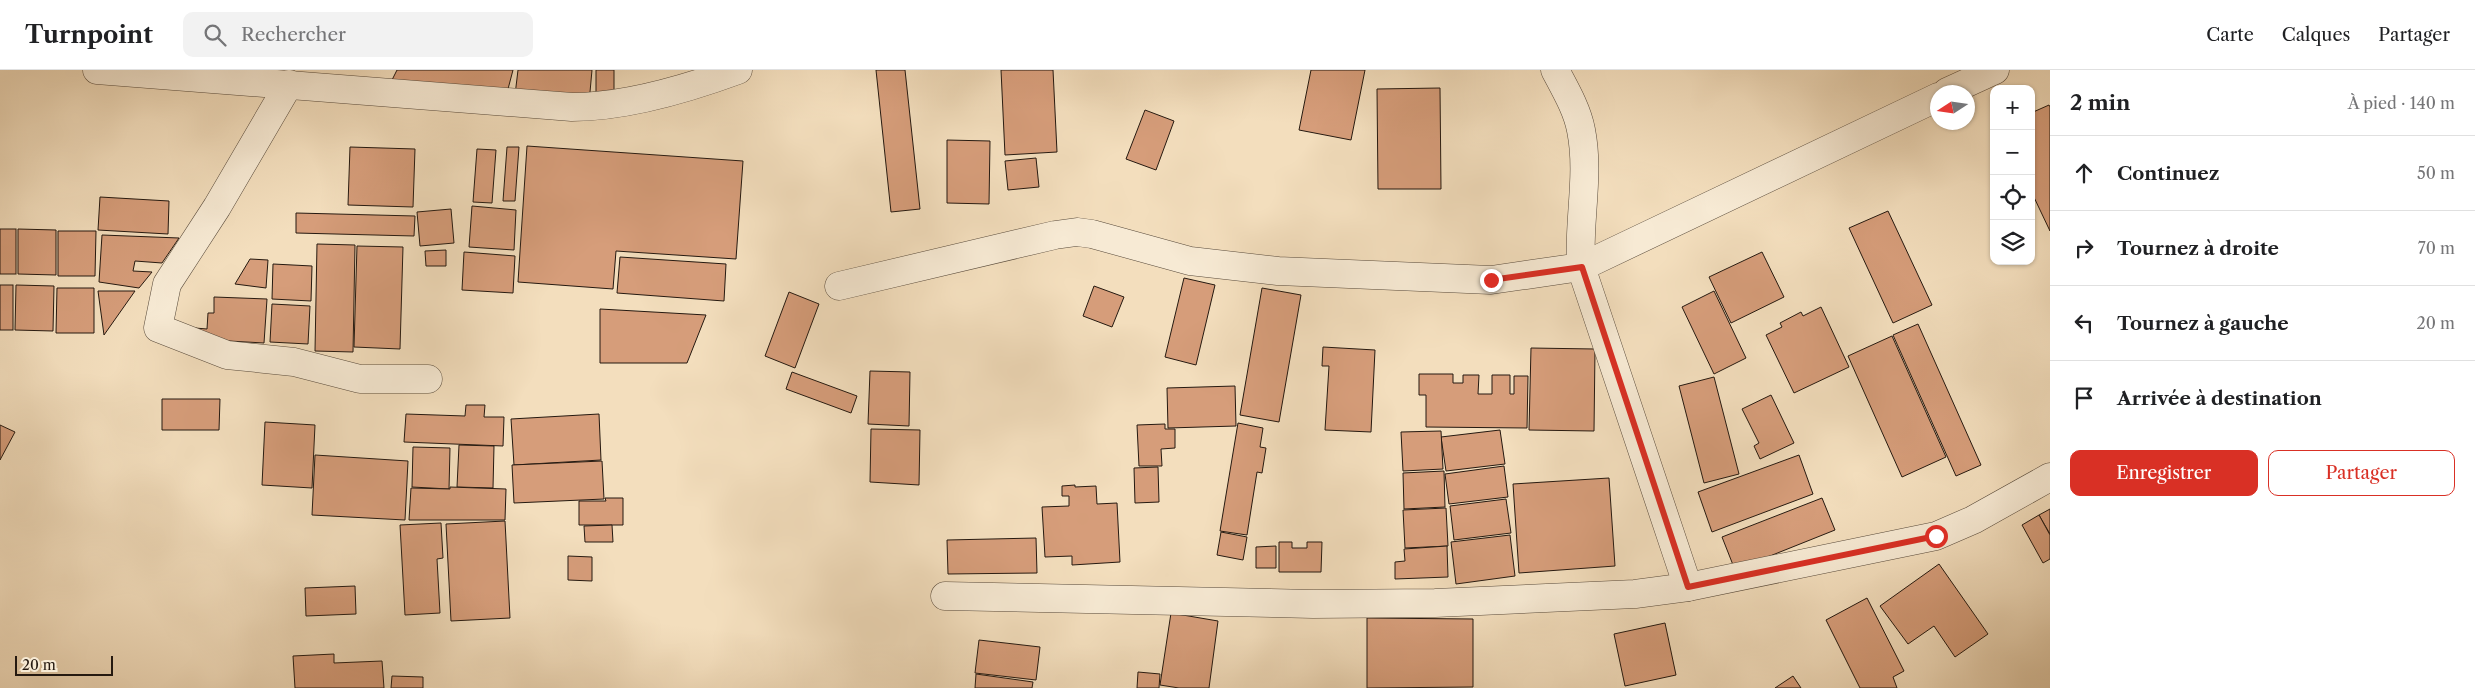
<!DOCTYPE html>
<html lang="fr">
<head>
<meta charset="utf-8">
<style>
	:root { --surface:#fff; --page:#f2f2f2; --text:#202124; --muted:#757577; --line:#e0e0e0; --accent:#d93025 }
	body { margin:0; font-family:"Libre Caslon Text",serif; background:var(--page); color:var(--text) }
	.controls { position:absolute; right:15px; top:15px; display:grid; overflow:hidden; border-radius:10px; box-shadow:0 1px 4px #0004 }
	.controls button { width:45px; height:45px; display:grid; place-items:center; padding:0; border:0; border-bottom:1px solid var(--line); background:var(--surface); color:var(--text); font:25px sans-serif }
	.compass { position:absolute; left:1930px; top:15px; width:45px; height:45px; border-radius:50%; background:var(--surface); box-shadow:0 1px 4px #0004; rotate:258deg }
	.scale { position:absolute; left:15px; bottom:12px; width:98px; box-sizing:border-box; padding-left:5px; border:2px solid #251910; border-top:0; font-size:14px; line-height:18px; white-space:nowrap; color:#251910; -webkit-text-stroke:4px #f7ead4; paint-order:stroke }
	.stop { position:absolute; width:15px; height:15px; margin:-11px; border:4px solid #d93025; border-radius:50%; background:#fff }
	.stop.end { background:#d93025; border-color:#fff; box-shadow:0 1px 5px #0008 }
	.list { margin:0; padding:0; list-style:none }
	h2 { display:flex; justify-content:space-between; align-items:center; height:65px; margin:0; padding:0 20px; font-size:21px }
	h2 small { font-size:16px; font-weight:400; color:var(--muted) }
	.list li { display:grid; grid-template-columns:32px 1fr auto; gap:15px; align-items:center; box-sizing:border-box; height:75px; padding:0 20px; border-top:1px solid var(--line) }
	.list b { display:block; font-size:19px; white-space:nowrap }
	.list em { font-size:16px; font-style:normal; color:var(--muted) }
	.actions { display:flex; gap:10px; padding:15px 20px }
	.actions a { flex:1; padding:11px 0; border:1px solid var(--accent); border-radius:10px; text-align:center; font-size:18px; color:var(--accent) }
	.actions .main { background:var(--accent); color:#fff }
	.icon { flex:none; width:28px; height:28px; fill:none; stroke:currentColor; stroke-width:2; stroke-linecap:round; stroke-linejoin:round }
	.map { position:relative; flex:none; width:2050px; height:618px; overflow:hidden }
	header { display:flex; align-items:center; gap:30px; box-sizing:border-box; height:70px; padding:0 25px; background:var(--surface); border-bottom:1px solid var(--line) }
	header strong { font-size:24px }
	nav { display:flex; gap:28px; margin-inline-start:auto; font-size:18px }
	.search { width:350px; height:45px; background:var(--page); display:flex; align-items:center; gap:12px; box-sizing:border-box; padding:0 18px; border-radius:10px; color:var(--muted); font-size:19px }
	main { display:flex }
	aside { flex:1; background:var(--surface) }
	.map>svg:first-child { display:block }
	.building { fill:#d69d7a; stroke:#251910 }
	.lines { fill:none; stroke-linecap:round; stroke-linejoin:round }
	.minor-casing { stroke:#584a3b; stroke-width:29 }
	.minor { stroke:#f7ead4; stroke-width:28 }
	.route { stroke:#d93025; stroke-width:6 }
</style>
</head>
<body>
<header>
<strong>Turnpoint</strong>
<div class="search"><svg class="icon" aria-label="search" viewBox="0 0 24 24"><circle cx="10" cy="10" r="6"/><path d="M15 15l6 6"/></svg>Rechercher</div>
<nav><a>Carte</a><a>Calques</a><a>Partager</a></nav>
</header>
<main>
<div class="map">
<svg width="2050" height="618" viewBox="0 0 2050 618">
	<rect width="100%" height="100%" fill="#f3debd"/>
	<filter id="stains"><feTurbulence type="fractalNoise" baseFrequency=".004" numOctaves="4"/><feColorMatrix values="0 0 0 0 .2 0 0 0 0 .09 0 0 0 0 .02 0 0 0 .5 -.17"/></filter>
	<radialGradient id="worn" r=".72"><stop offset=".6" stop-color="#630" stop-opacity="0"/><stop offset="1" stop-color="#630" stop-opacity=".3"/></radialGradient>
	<g class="building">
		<polygon points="397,0 513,0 508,19 392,10"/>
		<polygon points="518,0 592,0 589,33 515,25"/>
		<rect x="596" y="0" width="18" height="31"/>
		<polygon points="876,0 905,0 920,139 891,142"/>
		<polygon points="1001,0 1053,0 1057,82 1005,85"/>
		<polygon points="1311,0 1365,0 1351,70 1299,60"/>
		<polygon points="1440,18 1441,119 1378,119 1377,19"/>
		<polygon points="2049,35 2050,37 2050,161 2031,121 2031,43"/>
		<polygon points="1145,40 1174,51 1156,100 1126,89"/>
		<polygon points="947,70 990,71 989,134 947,133"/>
		<polygon points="527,76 743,91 736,189 616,181 613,219 518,212"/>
		<polygon points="350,77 415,79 413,137 348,135"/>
		<polygon points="507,77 519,77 515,131 503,131"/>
		<polygon points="477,79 496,80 492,133 473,132"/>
		<polygon points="1036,88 1039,117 1008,120 1005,91"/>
		<polygon points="100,127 169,131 168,164 98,160"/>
		<polygon points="472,136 516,140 514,180 469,177"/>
		<polygon points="451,139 454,173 420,176 417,142"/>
		<polygon points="1888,141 1932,235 1893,253 1849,158"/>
		<polygon points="296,143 415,146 414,166 296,163"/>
		<rect x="0" y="159" width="16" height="45"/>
		<polygon points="18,159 56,160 56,205 18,204"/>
		<polygon points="58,161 96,161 95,206 58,206"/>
		<polygon points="102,165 179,168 162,193 135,191 133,201 152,202 139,218 99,212"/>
		<polygon points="317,174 355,175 353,282 315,281"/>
		<polygon points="357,176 403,177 400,279 354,277"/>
		<polygon points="446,180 446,196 426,196 425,181"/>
		<polygon points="464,182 515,186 513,223 462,220"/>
		<polygon points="1762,182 1784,227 1731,253 1709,207"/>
		<polygon points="620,187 726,194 724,231 617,223"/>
		<polygon points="250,189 268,190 266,218 235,214"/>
		<polygon points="273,194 312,196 311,231 272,229"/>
		<polygon points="1184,208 1215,215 1196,295 1165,287"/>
		<rect x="0" y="215" width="13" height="45"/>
		<polygon points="16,215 54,216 53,261 15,260"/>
		<polygon points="1094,216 1124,227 1112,257 1083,246"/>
		<polygon points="57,218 94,218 94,263 56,263"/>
		<polygon points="1262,218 1301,225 1279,352 1240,345"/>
		<polygon points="98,221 135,221 104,265"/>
		<polygon points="1714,221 1746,288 1714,304 1682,237"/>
		<polygon points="789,222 819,234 795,298 765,286"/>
		<polygon points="214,227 267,229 264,273 194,269 195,258 207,259 208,243 214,243"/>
		<polygon points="272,234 310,236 308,274 270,272"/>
		<polygon points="1821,237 1849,297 1794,323 1766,265 1782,257 1780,253 1801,242 1803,246"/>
		<polygon points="600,239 706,245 687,293 600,293"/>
		<polygon points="1918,254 1981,395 1956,406 1893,265"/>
		<polygon points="1892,266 1946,387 1902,407 1848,286"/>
		<polygon points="1323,277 1375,280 1371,362 1325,360 1329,296 1322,296"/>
		<polygon points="1531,278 1595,279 1594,361 1529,360"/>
		<polygon points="870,301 910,302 909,356 868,354"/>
		<polygon points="792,302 857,326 851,343 786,319"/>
		<polygon points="1419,304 1453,304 1453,313 1463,313 1463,305 1479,305 1478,324 1492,324 1492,305 1510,305 1510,324 1514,324 1514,306 1528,306 1527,358 1426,357 1426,325 1419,325"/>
		<polygon points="1714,307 1739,404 1704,413 1679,316"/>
		<polygon points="1235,316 1236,356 1168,358 1167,318"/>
		<polygon points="1771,325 1794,373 1760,389 1754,376 1759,373 1742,339"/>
		<polygon points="162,329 220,329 219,360 162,360"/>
		<polygon points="466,335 485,335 484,347 504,347 503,376 404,372 406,344 465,346"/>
		<polygon points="599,344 601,390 514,395 511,349"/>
		<polygon points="265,352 315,355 312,418 262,415"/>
		<polygon points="1238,353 1263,358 1260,377 1266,378 1262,403 1257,402 1247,465 1220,461"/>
		<polygon points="1165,354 1165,359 1175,359 1175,378 1161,379 1162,396 1139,396 1137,355"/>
		<polygon points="0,355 15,362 0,390"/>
		<polygon points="871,359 920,360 919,415 870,412"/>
		<polygon points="1500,360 1505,394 1446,401 1441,367"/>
		<polygon points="1441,361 1443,399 1403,401 1401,362"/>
		<polygon points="459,375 494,376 493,418 457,417"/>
		<polygon points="413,377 450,378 449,419 412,417"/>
		<polygon points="315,385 408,391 405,450 312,445"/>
		<polygon points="1799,385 1813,424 1712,462 1698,422"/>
		<polygon points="602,391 604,429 514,433 512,395"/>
		<polygon points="1504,396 1508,427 1449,434 1445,404"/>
		<polygon points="1158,397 1159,432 1135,433 1134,398"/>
		<polygon points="1444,401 1445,437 1404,439 1403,403"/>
		<polygon points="1609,408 1615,496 1519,503 1513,414"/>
		<polygon points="1075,415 1075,417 1096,416 1097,434 1117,433 1120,492 1072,495 1072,486 1045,487 1042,437 1069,436 1069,426 1062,426 1062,416"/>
		<polygon points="450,417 506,419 505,450 409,450 411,418 450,419"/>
		<polygon points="605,428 623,428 623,455 579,455 579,431 606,431"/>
		<polygon points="1822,428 1835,460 1735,500 1722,467"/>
		<polygon points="1506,429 1511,463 1454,470 1450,436"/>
		<polygon points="1446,438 1448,476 1405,478 1403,440"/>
		<polygon points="2050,439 2050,464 2039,445"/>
		<polygon points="2039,445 2050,465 2050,489 2043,493 2022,455"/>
		<polygon points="505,451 510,548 451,551 446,454"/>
		<polygon points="441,453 443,488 437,489 440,543 405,545 400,455"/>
		<polygon points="612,455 613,472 585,472 584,456"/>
		<polygon points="1221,462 1247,467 1243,490 1217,485"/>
		<polygon points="1510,465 1515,506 1456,514 1451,472"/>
		<polygon points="1036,468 1037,503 948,504 947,470"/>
		<polygon points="1279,472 1292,472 1292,478 1307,478 1307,472 1322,472 1321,502 1279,502"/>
		<polygon points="1276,476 1276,498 1256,498 1256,477"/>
		<polygon points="1447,476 1448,507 1395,509 1395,492 1405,491 1404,479"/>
		<polygon points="568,486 592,487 592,511 568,510"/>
		<polygon points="1939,494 1988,564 1955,587 1934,556 1908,574 1880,536"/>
		<polygon points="355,516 356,544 306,546 305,518"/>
		<polygon points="1867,528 1904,601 1893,607 1897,618 1860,618 1826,550"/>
		<polygon points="1171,543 1218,551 1209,618 1179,618 1160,615"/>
		<polygon points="1367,548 1473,549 1473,617 1367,618"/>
		<polygon points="1665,553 1676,605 1625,616 1614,564"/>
		<polygon points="979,570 1040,577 1036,610 975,603"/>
		<polygon points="334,584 334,593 382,591 384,618 295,618 293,586"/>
		<polygon points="1138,602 1160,604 1159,618 1137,618"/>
		<polygon points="976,604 1033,612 1032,618 975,618"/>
		<polygon points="392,606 423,607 423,618 391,618"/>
		<polygon points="1793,606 1801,618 1775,618"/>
	</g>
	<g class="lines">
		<defs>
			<g id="minor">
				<path d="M97,0L572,37C624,37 689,18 738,0"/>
				<path d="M1555,0C1565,19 1577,39 1581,60C1590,105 1578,151 1581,197L1688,517"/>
				<polyline points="289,14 217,137 167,214 158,258 227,285 294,292 360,309 428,309"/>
				<polyline points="1947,22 1995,0"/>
				<polyline points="839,216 1055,165 1077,162 1092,164 1190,191 1278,201 1491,210 1581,197 1938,27"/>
				<polyline points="945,526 1313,534 1435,533 1635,524 1688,517 1936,466 1973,450 2050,407"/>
			</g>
		</defs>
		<use href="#minor" class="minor-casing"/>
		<use href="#minor" class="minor"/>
	</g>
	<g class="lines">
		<polyline class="route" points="1491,210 1582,197 1688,517 1936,466"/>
	</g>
	<rect width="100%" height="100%" filter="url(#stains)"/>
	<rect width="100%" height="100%" fill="url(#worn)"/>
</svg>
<div class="controls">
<button>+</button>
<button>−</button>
<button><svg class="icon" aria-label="locate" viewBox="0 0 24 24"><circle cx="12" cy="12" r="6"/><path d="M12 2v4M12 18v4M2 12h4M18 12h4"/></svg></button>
<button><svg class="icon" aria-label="layers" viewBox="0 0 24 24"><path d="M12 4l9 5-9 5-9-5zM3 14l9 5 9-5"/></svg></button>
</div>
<svg class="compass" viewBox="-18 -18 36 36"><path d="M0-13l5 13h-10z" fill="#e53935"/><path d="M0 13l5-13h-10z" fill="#757577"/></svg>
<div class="scale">20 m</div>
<div class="stop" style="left:1936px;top:466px"></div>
<div class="stop end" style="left:1491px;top:210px"></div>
</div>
<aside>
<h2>2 min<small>À pied · 140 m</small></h2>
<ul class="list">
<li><svg class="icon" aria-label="ahead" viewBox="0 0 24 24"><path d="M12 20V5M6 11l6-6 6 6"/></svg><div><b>Continuez</b></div><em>50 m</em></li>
<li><svg class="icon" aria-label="right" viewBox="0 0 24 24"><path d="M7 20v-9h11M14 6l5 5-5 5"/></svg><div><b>Tournez à droite</b></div><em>70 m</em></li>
<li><svg class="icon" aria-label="left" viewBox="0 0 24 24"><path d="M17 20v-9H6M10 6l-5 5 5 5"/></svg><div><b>Tournez à gauche</b></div><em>20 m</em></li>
<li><svg class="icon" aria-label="arrive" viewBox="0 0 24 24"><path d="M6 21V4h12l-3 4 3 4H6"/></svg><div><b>Arrivée à destination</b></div></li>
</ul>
<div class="actions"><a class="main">Enregistrer</a><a>Partager</a></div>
</aside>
</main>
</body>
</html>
